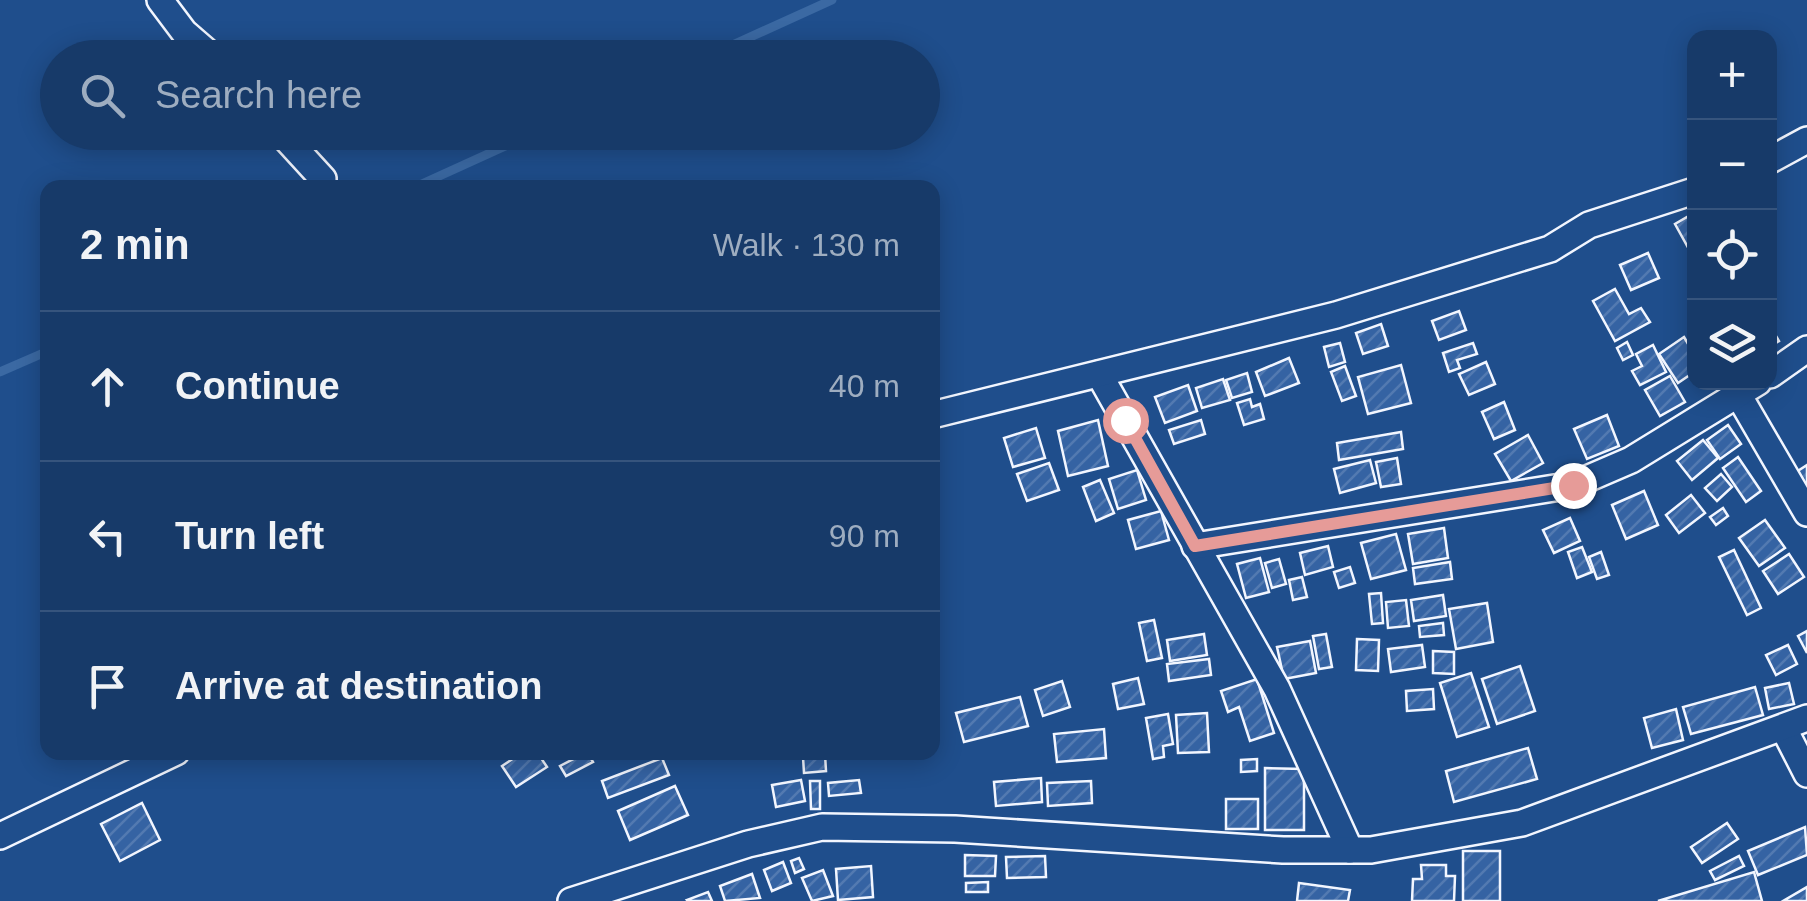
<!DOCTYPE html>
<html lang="en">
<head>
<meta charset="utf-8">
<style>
	:root { --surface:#173a69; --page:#20416f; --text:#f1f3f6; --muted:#9eadc0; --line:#36547d }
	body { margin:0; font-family:Helvetica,sans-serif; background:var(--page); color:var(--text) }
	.controls { position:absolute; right:30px; top:30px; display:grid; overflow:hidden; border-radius:20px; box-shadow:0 5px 25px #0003 }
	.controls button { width:90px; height:90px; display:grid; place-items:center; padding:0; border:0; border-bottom:2px solid var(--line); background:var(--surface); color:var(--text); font:50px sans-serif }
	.stop { position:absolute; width:30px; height:30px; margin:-22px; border:8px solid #e69b98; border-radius:50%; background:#fff }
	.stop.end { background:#e69b98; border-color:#fff; box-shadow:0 2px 10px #0008 }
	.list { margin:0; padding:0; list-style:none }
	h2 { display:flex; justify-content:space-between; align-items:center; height:130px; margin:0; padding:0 40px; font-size:42px }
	h2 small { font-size:32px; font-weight:400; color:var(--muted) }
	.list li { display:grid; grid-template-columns:65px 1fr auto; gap:30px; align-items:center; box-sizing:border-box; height:150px; padding:0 40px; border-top:2px solid var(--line) }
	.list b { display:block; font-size:38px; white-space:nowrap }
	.list em { font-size:32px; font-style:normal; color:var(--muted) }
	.icon { flex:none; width:55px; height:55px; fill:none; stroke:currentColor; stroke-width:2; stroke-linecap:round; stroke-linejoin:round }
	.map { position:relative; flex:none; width:1807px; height:901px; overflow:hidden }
	.search { position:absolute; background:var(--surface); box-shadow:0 5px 25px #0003; left:40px; top:40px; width:900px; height:110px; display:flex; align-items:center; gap:25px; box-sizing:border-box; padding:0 35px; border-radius:55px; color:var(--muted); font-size:38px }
	.panel { position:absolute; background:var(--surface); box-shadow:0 5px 25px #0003; left:40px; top:180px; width:900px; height:580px; border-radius:20px }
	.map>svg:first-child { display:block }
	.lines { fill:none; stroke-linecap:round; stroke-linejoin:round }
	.stream { stroke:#3b69a3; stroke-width:9 }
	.building { fill:url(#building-hatch); stroke:#f2f6ff; stroke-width:2.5 }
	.minor-casing { stroke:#f2f6ff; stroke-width:30 }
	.minor { stroke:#1f4e8c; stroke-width:25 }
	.route { stroke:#e69b98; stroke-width:12 }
</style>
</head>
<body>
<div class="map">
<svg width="1807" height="901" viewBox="0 0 1807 901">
	<defs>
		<pattern id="building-hatch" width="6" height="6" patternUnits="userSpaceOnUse" patternTransform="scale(2.5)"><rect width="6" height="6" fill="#3563a3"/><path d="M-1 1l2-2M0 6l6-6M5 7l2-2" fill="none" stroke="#537ab1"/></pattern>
	</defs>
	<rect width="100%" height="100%" fill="#1f4e8c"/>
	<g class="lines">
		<g class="stream">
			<polyline points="704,58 832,0"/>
			<polyline points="413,188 536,132"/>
			<polyline points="0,372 48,351"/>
		</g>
	</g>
	<g class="building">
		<polygon points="1694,213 1694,249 1690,251 1675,224"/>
		<polygon points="1648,253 1659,278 1631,290 1620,265"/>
		<polygon points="1615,289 1629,314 1641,308 1650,322 1615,341 1593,301"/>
		<polygon points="1459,311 1466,330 1439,340 1432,321"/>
		<polygon points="1381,324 1388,346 1363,354 1356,333"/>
		<polygon points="1770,326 1779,341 1770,347"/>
		<polygon points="1684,337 1694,354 1694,372 1678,383 1659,354"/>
		<polygon points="1627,342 1633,355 1623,360 1617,348"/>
		<polygon points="1340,343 1345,362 1329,367 1324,347"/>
		<polygon points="1473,343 1477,354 1457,360 1460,368 1449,372 1443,353"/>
		<polygon points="1653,345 1666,372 1640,385 1632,371 1642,366 1636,354"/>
		<polygon points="1289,358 1299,383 1265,396 1256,372"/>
		<polygon points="1486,362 1495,384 1469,395 1459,374"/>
		<polygon points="1401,365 1411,403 1368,414 1358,377"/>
		<polygon points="1345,366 1356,396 1342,401 1331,372"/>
		<polygon points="1247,373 1252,392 1232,398 1226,380"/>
		<polygon points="1670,376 1685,402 1660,416 1645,390"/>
		<polygon points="1223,379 1230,400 1202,408 1196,388"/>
		<polygon points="1188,385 1197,411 1165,423 1155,397"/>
		<polygon points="1250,399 1252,407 1260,404 1264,419 1244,425 1237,403"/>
		<polygon points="1504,402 1515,430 1494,439 1482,412"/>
		<polygon points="1607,415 1619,446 1587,459 1574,429"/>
		<polygon points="1098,420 1108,466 1068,476 1058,431"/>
		<polygon points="1201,420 1205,434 1174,444 1169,430"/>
		<polygon points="1728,425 1741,444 1720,459 1707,440"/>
		<polygon points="1036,428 1045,458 1013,467 1004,438"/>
		<polygon points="1401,432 1403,449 1339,460 1337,443"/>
		<polygon points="1528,435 1543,463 1511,481 1495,454"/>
		<polygon points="1703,440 1718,458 1692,480 1677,461"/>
		<polygon points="1738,457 1761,491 1746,502 1723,468"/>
		<polygon points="1397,458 1401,484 1381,487 1376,462"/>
		<polygon points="1370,460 1376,483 1340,493 1334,469"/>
		<polygon points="1049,463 1059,490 1027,501 1017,474"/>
		<polygon points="1807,465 1807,495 1793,474"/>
		<polygon points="1137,470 1146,500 1118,509 1109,479"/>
		<polygon points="1721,474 1732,487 1717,501 1705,488"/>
		<polygon points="1100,480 1114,513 1096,521 1083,487"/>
		<polygon points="1644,491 1658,525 1626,539 1612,505"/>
		<polygon points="1691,495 1705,513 1679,533 1666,515"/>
		<polygon points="1723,508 1728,516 1716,525 1710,517"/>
		<polygon points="1161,511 1169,540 1136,549 1128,520"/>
		<polygon points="1570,518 1580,541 1554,553 1543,530"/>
		<polygon points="1765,520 1785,548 1759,566 1739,538"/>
		<polygon points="1444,528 1448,558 1413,564 1408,534"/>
		<polygon points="1396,534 1406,570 1371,579 1361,543"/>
		<polygon points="1328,546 1333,567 1305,575 1300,553"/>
		<polygon points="1582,547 1592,572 1577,578 1568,552"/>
		<polygon points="1734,550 1761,608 1747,615 1719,557"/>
		<polygon points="1601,552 1609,575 1597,579 1589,557"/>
		<polygon points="1789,554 1804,577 1778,594 1763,571"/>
		<polygon points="1260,558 1269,592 1246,598 1237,564"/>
		<polygon points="1279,559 1286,584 1272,588 1265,563"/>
		<polygon points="1450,562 1452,579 1415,584 1413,568"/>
		<polygon points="1350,567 1355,583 1339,588 1334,572"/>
		<polygon points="1302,577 1307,597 1293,600 1289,580"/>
		<polygon points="1381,593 1383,623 1372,624 1369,594"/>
		<polygon points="1443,595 1446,616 1414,621 1411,600"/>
		<polygon points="1406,600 1409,626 1388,628 1386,602"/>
		<polygon points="1487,603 1493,642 1456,649 1449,609"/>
		<polygon points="1154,620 1162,658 1147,661 1139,623"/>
		<polygon points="1443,623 1444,635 1420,637 1419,626"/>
		<polygon points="1807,631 1807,653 1798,636"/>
		<polygon points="1204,634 1207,655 1170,661 1167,640"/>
		<polygon points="1326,634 1332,667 1319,669 1313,636"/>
		<polygon points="1357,639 1379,640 1378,671 1356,670"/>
		<polygon points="1310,641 1316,673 1284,679 1277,647"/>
		<polygon points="1422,645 1425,667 1391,672 1388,649"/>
		<polygon points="1788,645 1797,664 1776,675 1766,655"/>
		<polygon points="1433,651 1454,652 1454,674 1433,673"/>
		<polygon points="1209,659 1211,675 1169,681 1167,664"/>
		<polygon points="1520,666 1535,711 1497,724 1482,679"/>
		<polygon points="1471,673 1489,727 1457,737 1440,683"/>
		<polygon points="1138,678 1144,704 1118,709 1113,684"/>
		<polygon points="1257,679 1274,733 1250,741 1239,707 1228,712 1221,691"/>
		<polygon points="1062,681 1070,707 1043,716 1035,690"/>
		<polygon points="1789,683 1794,704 1769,709 1765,688"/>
		<polygon points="1755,687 1763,715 1691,734 1683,707"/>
		<polygon points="1433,689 1434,709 1407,711 1406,691"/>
		<polygon points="1020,697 1028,726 964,742 956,713"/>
		<polygon points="1676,709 1683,740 1652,748 1644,718"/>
		<polygon points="1207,713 1209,752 1178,753 1176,715"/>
		<polygon points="1168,714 1173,744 1163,746 1164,757 1153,759 1146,718"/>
		<polygon points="1104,729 1106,758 1057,762 1054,734"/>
		<polygon points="1528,748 1537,779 1454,802 1446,771"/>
		<polygon points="523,752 537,752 547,767 516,787 502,766"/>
		<polygon points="587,752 593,762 566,776 560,766"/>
		<polygon points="825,754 826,771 804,773 803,757"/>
		<polygon points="662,758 669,775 608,798 602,781"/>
		<polygon points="1257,759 1257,771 1241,772 1241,760"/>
		<polygon points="1265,768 1304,769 1304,830 1265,830"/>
		<polygon points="1041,778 1042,802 996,806 994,782"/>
		<polygon points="801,780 805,801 776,807 772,785"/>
		<polygon points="859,780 861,793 829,796 828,783"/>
		<polygon points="810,781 820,781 820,809 811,809"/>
		<polygon points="1091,781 1092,803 1048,806 1047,783"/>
		<polygon points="675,786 688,815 630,840 618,811"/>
		<rect x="1226" y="799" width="32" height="30"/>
		<polygon points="142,803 160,840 120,861 101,824"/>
		<polygon points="1727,823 1738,839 1702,863 1691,847"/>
		<polygon points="1805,827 1807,855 1758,875 1748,851"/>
		<rect x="1463" y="851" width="37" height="50"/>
		<polygon points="965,855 996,856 995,876 965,876"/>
		<polygon points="1045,856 1046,877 1007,878 1006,857"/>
		<polygon points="1739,856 1744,866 1715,880 1710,871"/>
		<polygon points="799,858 804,869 795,873 791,861"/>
		<polygon points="783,862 791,883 772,891 764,870"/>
		<polygon points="1421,865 1446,865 1446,876 1455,876 1454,901 1412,901 1413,879 1422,879"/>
		<polygon points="871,866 873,897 838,900 836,869"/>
		<polygon points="823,870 833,896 812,901 802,878"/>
		<polygon points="1754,872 1762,901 1658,901"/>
		<polygon points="752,874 760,898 725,901 720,886"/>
		<polygon points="988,882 988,892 966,892 966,883"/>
		<polygon points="1299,883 1350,890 1348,901 1297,901"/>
		<polygon points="1807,887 1807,901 1783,901"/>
		<polygon points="708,892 712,901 688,901 687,900"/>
	</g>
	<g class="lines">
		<defs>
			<g id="minor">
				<polyline points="160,0 184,32 214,58"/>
				<polyline points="280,132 323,179"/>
				<polyline points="1770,160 1807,140"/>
				<polyline points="1099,374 1277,689 1350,850"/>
				<polyline points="1770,375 1807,349"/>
				<polyline points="1739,396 1807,513"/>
				<polyline points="932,415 1336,315 1550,249 1589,225 1694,191"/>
				<polyline points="1195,546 1573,485 1631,460 1758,382"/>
				<polyline points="1784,729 1807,774"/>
				<polyline points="0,836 176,752"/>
				<polyline points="571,901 748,844 822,827 955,829 1283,850 1371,850 1522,823 1807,718"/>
			</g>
		</defs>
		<use href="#minor" class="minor-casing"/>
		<use href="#minor" class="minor"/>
	</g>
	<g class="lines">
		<polyline class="route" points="1125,420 1195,546 1573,485"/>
	</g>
</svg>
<div class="controls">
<button>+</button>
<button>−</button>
<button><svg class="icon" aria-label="locate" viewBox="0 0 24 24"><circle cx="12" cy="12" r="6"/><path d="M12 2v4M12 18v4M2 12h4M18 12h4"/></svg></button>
<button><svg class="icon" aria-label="layers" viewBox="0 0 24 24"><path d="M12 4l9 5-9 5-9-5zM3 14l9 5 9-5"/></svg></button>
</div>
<div class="stop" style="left:1125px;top:420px"></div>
<div class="stop end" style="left:1573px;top:485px"></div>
<div class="search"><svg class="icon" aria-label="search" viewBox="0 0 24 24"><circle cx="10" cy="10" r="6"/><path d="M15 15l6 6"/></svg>Search here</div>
<section class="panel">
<h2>2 min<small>Walk · 130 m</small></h2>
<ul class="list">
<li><svg class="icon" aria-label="ahead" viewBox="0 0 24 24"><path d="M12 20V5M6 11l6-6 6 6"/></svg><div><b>Continue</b></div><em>40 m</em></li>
<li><svg class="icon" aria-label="left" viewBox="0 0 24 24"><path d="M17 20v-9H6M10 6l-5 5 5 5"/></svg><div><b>Turn left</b></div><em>90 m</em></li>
<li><svg class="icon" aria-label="arrive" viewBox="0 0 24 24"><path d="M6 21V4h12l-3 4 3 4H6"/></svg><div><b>Arrive at destination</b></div></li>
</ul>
</section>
</div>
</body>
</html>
